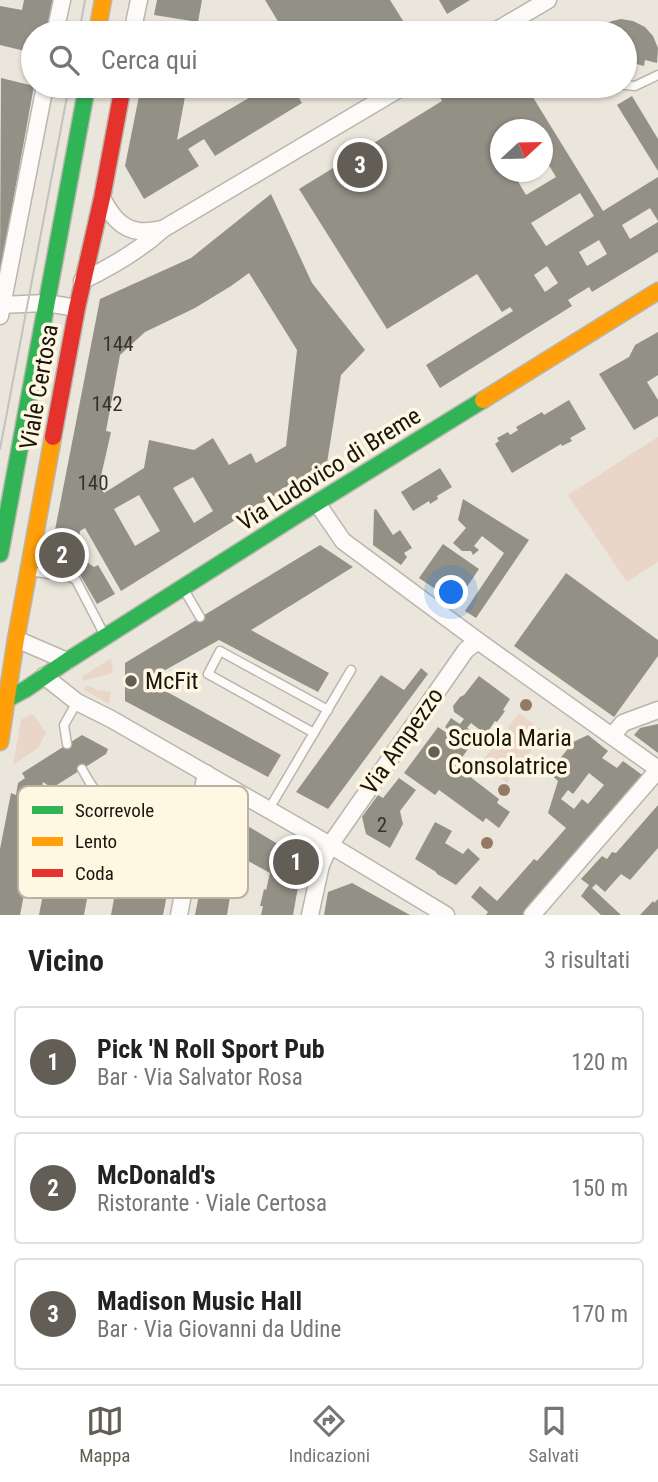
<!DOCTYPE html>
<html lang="it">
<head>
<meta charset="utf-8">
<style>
	:root { --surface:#fff; --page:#f2f2f2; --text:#222; --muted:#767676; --line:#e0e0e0; --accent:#625e55 }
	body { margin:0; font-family:"Roboto Condensed",sans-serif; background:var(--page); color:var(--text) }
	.compass { position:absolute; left:490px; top:119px; width:63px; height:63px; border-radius:50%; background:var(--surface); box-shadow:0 2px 5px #0004; rotate:68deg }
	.you { position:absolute; left:452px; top:593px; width:24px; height:24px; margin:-18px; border:5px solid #fff; border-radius:50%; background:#1a73e8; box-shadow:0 0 0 10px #1a73e833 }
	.badge { display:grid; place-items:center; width:46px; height:46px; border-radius:50%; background:var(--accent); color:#fff; font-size:23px; font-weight:700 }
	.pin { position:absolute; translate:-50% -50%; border:4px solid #fff; box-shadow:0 2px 7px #0006 }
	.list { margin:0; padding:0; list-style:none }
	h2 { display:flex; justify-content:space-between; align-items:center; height:91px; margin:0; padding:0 28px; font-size:30px }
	h2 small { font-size:23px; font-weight:400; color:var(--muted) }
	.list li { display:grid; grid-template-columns:46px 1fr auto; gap:21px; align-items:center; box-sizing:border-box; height:112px; margin:0 14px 14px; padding:0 14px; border:2px solid var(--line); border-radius:7px }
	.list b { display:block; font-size:26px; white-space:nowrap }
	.list p { margin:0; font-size:23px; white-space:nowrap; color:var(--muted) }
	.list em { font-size:23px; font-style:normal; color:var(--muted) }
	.icon { flex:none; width:38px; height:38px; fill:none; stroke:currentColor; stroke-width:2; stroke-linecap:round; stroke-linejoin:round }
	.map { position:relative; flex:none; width:658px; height:915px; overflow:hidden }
	.search { position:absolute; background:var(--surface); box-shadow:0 2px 5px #0004; left:21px; right:21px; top:21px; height:77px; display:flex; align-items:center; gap:18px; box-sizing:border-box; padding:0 24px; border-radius:38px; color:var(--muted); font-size:26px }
	.sheet { height:469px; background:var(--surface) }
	nav { display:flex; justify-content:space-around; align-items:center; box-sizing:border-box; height:98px; border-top:2px solid var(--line); background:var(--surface); font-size:19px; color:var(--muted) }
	nav a { display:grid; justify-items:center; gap:4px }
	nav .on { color:var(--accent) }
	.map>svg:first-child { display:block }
	.green { fill:#e9d6c8 }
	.building { fill:#939186; fill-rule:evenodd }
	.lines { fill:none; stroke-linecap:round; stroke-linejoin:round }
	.lane-casing { stroke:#b9b6ad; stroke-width:11 }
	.street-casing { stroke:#b9b6ad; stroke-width:19 }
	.fast-casing { stroke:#b9b6ad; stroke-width:19 }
	.slow-casing { stroke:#b9b6ad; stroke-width:19 }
	.jam-casing { stroke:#b9b6ad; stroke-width:19 }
	.lane { stroke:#fcfbfa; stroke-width:8 }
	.street { stroke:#fcfbfa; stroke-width:16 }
	.fast { stroke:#30b455; stroke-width:16 }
	.slow { stroke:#ff9f0a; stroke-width:16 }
	.jam { stroke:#e5322d; stroke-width:16 }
	.tram { stroke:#c2c1be; stroke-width:2 }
	.tree { fill:#947a65 }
	.poi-dot { fill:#625e55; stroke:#fff7e1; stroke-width:2.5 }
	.labels { text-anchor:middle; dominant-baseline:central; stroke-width:7; stroke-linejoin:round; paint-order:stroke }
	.number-label { font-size:21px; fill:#37342b }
	.street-label { font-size:24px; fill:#18150d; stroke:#fff7e1 }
	.poi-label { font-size:24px; fill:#18150d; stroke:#fff7e1; text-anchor:start }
	.key { fill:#fff7e1; stroke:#bab3a1; stroke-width:2 }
	.key-label { font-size:19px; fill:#18150d }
</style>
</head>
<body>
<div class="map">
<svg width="658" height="915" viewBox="0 0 658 915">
	<rect width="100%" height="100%" fill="#ebe6db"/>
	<g class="green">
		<polygon points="658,437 658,562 627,582 568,495"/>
		<polygon points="111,658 113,673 83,681 82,677"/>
		<polygon points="87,685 97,690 111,692 109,704 83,689"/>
		<polygon points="519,713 545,732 507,783 481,763"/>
		<polygon points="30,714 34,715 46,733 38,748 13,765 21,720"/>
	</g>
	<g class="building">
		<polygon points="24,0 53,0 46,33 33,33 33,53 0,45 0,6 22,10"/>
		<polygon points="157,0 202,0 198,22 154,15"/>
		<polygon points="265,0 390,0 410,32 407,33 285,33"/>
		<polygon points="439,0 470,0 447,14"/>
		<polygon points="621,19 633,21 645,27 653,36 658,48 657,63 645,60 644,66 625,61 625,33 594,33 601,26 612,21"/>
		<polygon points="1,78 34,86 1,267 0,267"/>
		<polygon points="141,86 187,86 177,140 269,86 292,86 302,103 215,156 204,139 188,149 199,166 144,199 125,166"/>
		<path d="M454,86H526L603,211L658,177V221L650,208L622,225L630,239L658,222V252L592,292L589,287L568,300L572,306L440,388L426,365L513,311L510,307L502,312L477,274L387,329L299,189L442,101L439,95ZM500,130H542V154L556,177L526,195L513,173L516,172H500ZM580,193L594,216L546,246L531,223ZM599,240L607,254L587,266L579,252ZM547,266L558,283L545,292L534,275Z"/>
		<polygon points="632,96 658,139 658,171 617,105"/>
		<path d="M271,194L312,283L365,350L341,375L327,463L121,591L85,528L80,531L79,538L84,539L81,558L94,567L98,565L115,594L97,604L79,573L48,566L100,299L191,258ZM249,273L297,350L286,446L256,463L251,453L229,465L213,438L194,450L149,440L144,468L104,493L99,485L111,432L106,431L120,355L145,332L195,308L231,286ZM193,477L213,511L194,523L173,488ZM139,495L160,531L135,546L114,509Z"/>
		<polygon points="658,332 658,375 647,382 658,400 658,416 634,430 599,374 629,357 635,345"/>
		<polygon points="569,400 586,429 570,438 572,441 562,446 561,444 512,473 495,444 499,441 497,438 508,432 510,435 518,430 516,427 542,412 544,415"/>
		<polygon points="440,468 452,487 437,496 438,499 430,504 429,501 413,511 401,492"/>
		<polygon points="463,499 529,540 476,618 465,611 504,553 482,536 474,546 479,550 473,555 471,551 462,551 453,543 466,528 458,520"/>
		<polygon points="376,509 393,535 400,530 412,548 404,553 407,557 401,565 373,545 374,510"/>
		<polygon points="443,544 479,569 456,603 419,578"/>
		<polygon points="320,545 353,567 251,630 329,673 318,692 219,640 160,673 162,689 281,755 268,777 125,701 125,663"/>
		<polygon points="566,573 658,640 658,656 614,717 514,646"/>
		<polygon points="421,668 428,674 328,809 296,792 381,675 404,690"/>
		<polygon points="479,676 510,699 503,710 505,711 497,722 495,721 487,733 485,731 484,733 471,723 467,728 469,729 468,731 473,735 469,740 463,737 462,739 460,738 457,741 468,749 456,766 499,799 497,803 510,812 499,828 486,818 483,822 439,790 435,795 404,773 438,727 451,736 453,733 445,727 451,718 460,724 464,719 454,712 453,706 460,697 464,695"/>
		<polygon points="658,724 658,753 634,735 640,728"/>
		<polygon points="82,735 108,749 106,754 52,788 43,782 41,791 44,792 20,915 0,915 0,849 11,793 16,795 18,783 25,778 22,773"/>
		<path d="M588,735L608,751L602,758L617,768L623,761L645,777L524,915H486L488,912L471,897L480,886L497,901L534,859L537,861L566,828L548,813L558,781L549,773L573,742ZM589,773L604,785L588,804L582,799L574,809L561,799L568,790L573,794Z"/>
		<polygon points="399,778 416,790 400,811 403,824 390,848 366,834 362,817 378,795 383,798"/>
		<polygon points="60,805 103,813 84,915 39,915"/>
		<polygon points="658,805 658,848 630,880 621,874 605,892 596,884 592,888 621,915 601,915 581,896 589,885 581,879 602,856 607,859 612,852 616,853"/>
		<polygon points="231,816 303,859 293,915 261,915 263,906 260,906 264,889 266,890 270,873 237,855 227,915 195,915 213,824"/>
		<polygon points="435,822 452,831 445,843 463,854 468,848 480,859 456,885 437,874 436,872 415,859"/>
		<polygon points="149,825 180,830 163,915 111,915 127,828"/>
		<polygon points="352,883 410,915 324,915 328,892"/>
		<polygon points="658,899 658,915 640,915 653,901 654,903"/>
	</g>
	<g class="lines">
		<defs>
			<g id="lane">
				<polyline points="625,85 635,86 658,75"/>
				<polyline points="29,571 70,577 76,580 104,634"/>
				<polyline points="183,588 200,617"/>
				<polyline points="314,733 208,674 220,651 328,710"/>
				<polyline points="67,744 64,725 77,702"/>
				<path d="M82,769C96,794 98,799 127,804"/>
				<polyline points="269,809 351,670"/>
			</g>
			<g id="street">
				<polyline points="55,33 62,0"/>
				<polyline points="132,33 139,0"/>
				<polyline points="492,33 548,0"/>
				<path d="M102,198C110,213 120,229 139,231C147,232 155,230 163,229"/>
				<path d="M82,281C111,267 139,251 163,229L404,86"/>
				<polyline points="0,305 46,303 77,308"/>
				<polyline points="0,316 45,86"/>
				<polyline points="317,503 343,541 478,641 658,769"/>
				<polyline points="16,639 67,661"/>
				<polyline points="44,676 77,702 111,719 330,845 446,915"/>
				<polyline points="612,736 623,723 658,710"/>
				<polyline points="179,915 206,773"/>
				<polyline points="310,915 321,865 330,845 466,650 478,641"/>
				<polyline points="532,915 658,770"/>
			</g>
			<g id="fast">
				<polyline points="0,554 87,86"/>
				<polyline points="0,703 26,689 67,661 297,515 483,400"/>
			</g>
			<g id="slow">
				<polyline points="97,33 103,0"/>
				<polyline points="483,400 658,291"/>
				<polyline points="0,742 16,639 53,437"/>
			</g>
			<polyline id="jam" points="53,437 77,308 102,198 123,86"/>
		</defs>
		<use href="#lane" class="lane-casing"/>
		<use href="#street" class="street-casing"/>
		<use href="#fast" class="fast-casing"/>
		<use href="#slow" class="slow-casing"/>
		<use href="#jam" class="jam-casing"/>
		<use href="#lane" class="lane"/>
		<use href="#street" class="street"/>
		<use href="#fast" class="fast"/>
		<use href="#slow" class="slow"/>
		<use href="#jam" class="jam"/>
		<g class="tram">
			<polyline points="79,33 85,0"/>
			<polyline points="0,449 69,86"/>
		</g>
	</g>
	<g class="tree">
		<circle cx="526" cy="705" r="6"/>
		<circle cx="549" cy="743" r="6"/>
		<circle cx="504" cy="790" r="6"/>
		<circle cx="487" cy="843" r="6"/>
	</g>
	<g class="poi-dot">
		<circle cx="131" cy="681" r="7"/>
		<circle cx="434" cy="752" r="7"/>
	</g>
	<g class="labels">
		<g class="number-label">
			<text x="118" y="344">144</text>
			<text x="107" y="404">142</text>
			<text x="93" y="483">140</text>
			<text x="382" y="825">2</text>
		</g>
		<g class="street-label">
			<text transform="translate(39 387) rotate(-80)">Viale Certosa</text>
			<text transform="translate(329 469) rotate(-32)">Via Ludovico di Breme</text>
			<text transform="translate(402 741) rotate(-55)">Via Ampezzo</text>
		</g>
		<g class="poi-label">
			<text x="145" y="681">McFit</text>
			<text x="448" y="738">Scuola Maria<tspan x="448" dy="28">Consolatrice</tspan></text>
		</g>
	</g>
	<rect x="18" y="786" width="230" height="112" rx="10" class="key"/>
	<rect x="32" y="806" width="31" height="8" fill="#30b455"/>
	<rect x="32" y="837" width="31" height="9" fill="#ff9f0a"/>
	<rect x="32" y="869" width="31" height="8" fill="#e5322d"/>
	<g class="key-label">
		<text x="75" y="817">Scorrevole</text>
		<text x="75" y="848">Lento</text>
		<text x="75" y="880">Coda</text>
	</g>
</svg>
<svg class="compass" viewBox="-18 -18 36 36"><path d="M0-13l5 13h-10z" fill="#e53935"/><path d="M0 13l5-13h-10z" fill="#767676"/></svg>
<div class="you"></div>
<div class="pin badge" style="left:296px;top:862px">1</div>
<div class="pin badge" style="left:62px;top:555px">2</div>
<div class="pin badge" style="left:360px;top:165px">3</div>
<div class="search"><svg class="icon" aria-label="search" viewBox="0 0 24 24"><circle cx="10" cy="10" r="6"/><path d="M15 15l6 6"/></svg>Cerca qui</div>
</div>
<section class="sheet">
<h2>Vicino<small>3 risultati</small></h2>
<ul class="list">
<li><span class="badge">1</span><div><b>Pick 'N Roll Sport Pub</b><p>Bar · Via Salvator Rosa</p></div><em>120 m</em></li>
<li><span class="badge">2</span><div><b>McDonald's</b><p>Ristorante · Viale Certosa</p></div><em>150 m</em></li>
<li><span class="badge">3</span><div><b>Madison Music Hall</b><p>Bar · Via Giovanni da Udine</p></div><em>170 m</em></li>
</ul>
</section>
<nav>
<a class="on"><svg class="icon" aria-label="map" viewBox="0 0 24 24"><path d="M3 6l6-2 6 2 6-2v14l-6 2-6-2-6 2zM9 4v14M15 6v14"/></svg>Mappa</a>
<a><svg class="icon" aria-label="directions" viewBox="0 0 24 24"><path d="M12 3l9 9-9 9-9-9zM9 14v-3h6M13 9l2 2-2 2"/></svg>Indicazioni</a>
<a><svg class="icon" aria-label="saved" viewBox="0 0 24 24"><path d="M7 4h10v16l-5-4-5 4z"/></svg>Salvati</a>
</nav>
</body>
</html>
